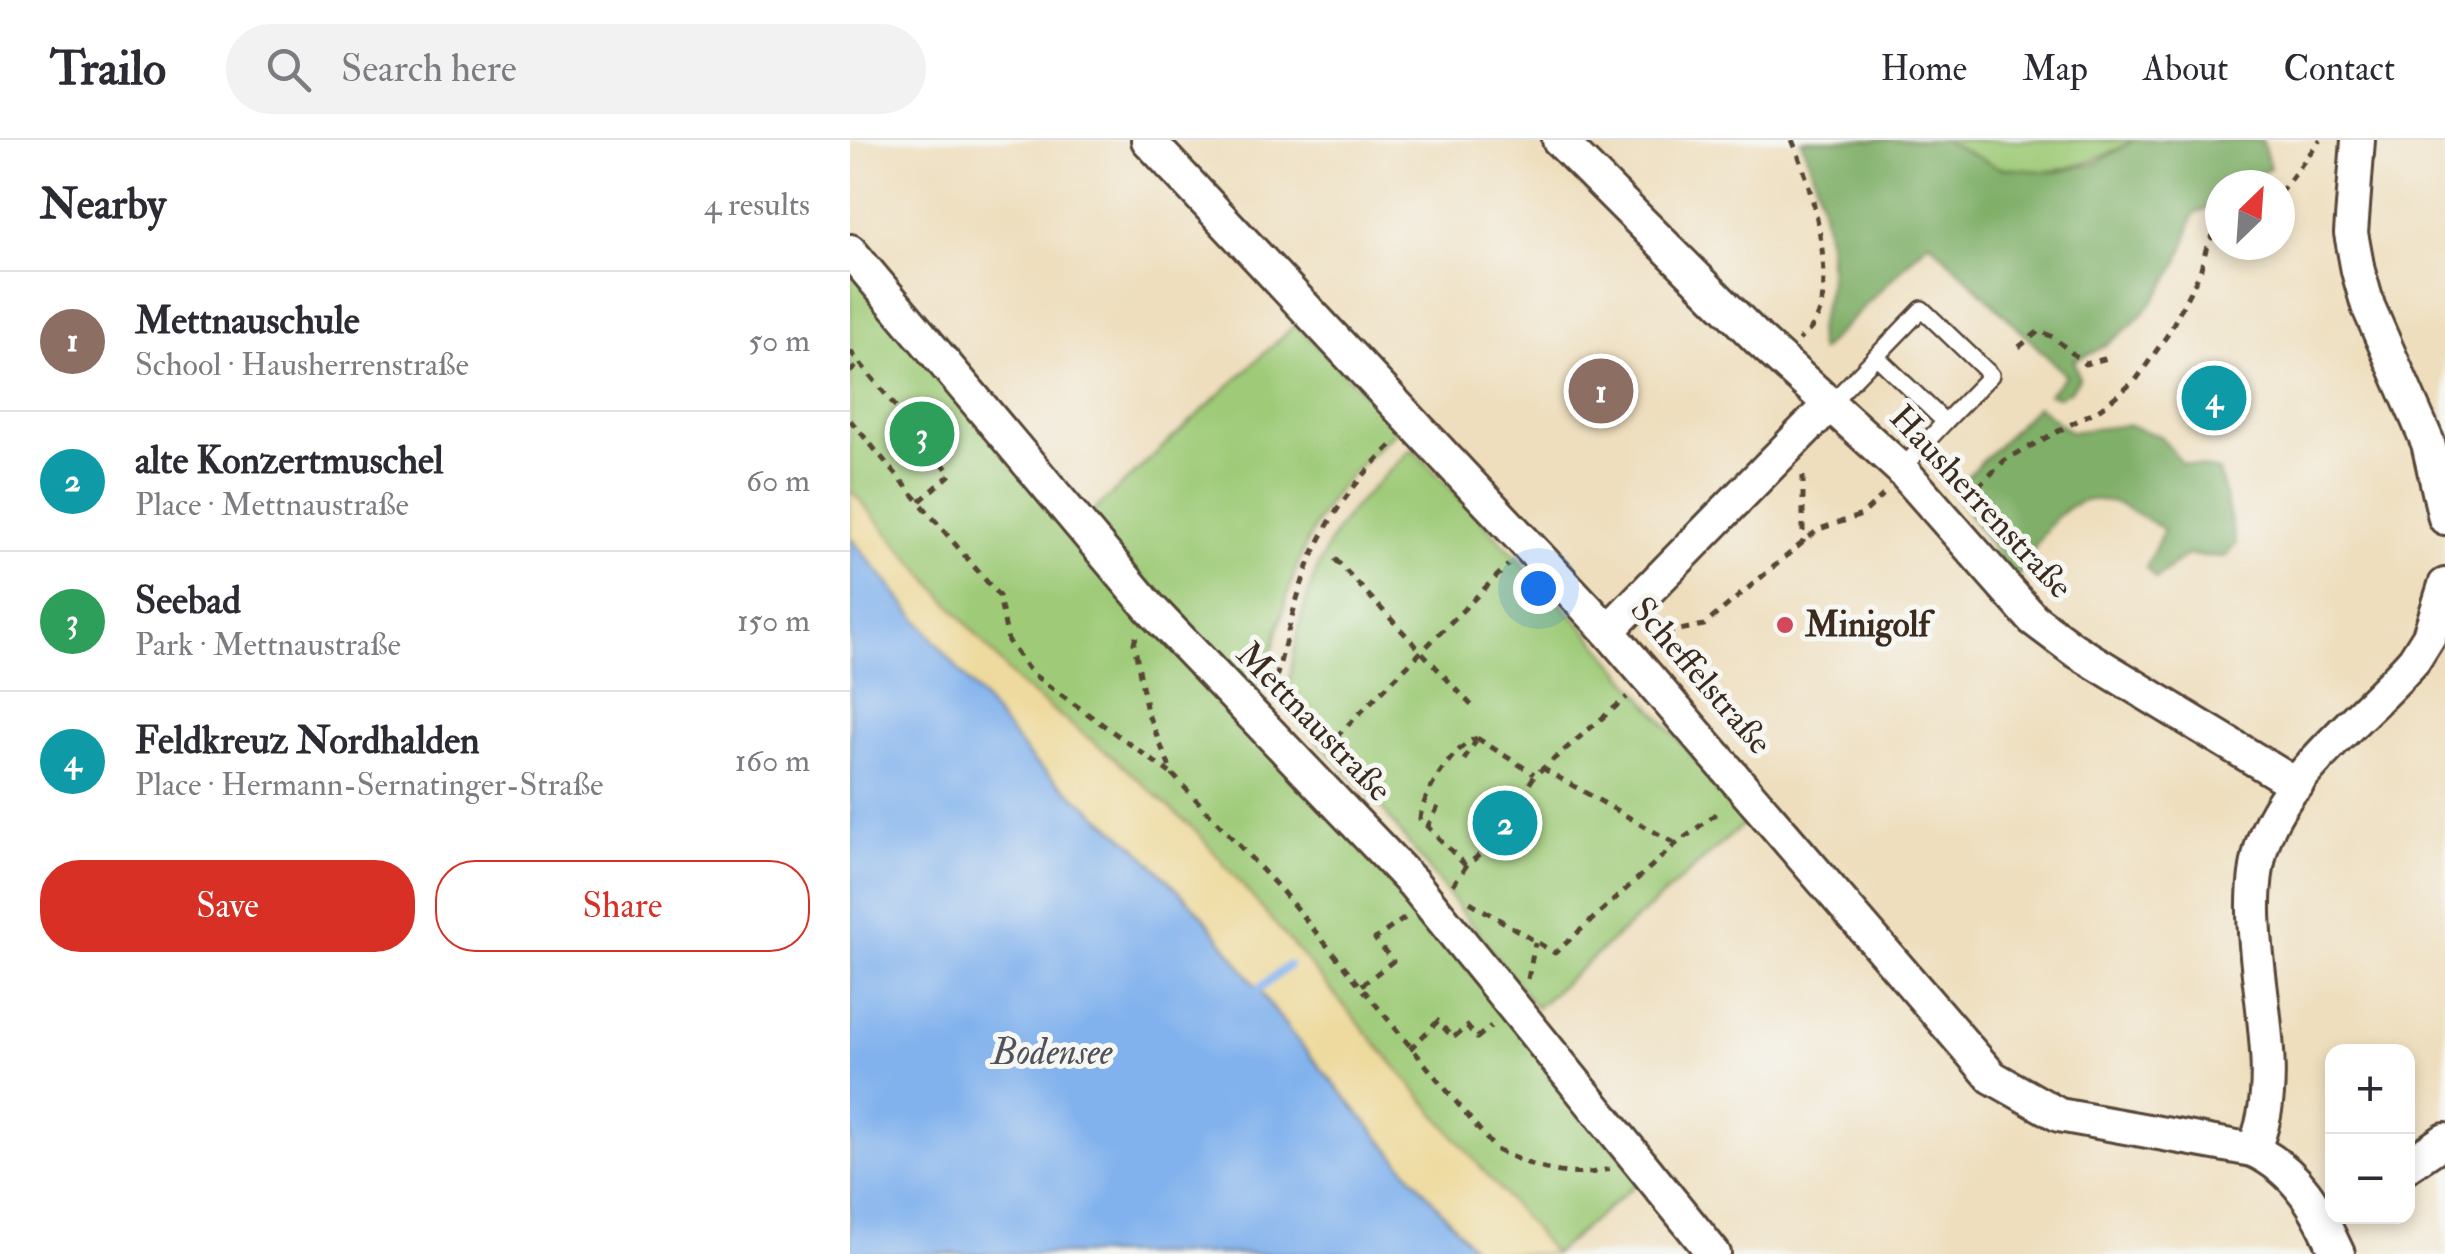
<!DOCTYPE html>
<html lang="en">
<head>
<meta charset="utf-8">
<style>
	:root { --surface:#fff; --page:#f2f2f3; --text:#2b2b33; --muted:#7c7c81; --line:#e1e1e2; --accent:#d93025 }
	body { margin:0; font-family:"IM FELL Double Pica",serif; background:var(--page); color:var(--text) }
	.controls { position:absolute; right:30px; bottom:30px; display:grid; overflow:hidden; border-radius:20px; box-shadow:0 5px 15px #0003 }
	.controls button { width:90px; height:90px; display:grid; place-items:center; padding:0; border:0; border-bottom:2px solid var(--line); background:var(--surface); color:var(--text); font:50px sans-serif }
	.compass { position:absolute; left:1355px; top:30px; width:90px; height:90px; border-radius:50%; background:var(--surface); box-shadow:0 5px 15px #0003; rotate:25deg }
	.you { position:absolute; left:688px; top:448px; width:35px; height:35px; margin:-25px; border:8px solid #fff; border-radius:50%; background:#1a73e8; box-shadow:0 0 0 15px #1a73e833 }
	.badge { display:grid; place-items:center; width:65px; height:65px; border-radius:50%; background:var(--accent); color:#fff; font-size:32px; font-weight:700 }
	.pin { position:absolute; translate:-50% -50%; border:5px solid #fff; box-shadow:0 2px 10px #0006 }
	.list { margin:0; padding:0; list-style:none }
	h2 { display:flex; justify-content:space-between; align-items:center; height:130px; margin:0; padding:0 40px; font-size:42px }
	h2 small { font-size:32px; font-weight:400; color:var(--muted) }
	.list li { display:grid; grid-template-columns:65px 1fr auto; gap:30px; align-items:center; box-sizing:border-box; height:140px; padding:0 40px; border-top:2px solid var(--line) }
	.list b { display:block; font-size:38px; white-space:nowrap }
	.list p { margin:0; font-size:32px; white-space:nowrap; color:var(--muted) }
	.list em { font-size:32px; font-style:normal; color:var(--muted) }
	.actions { display:flex; gap:20px; padding:30px 40px }
	.actions a { flex:1; padding:22px 0; border:2px solid var(--accent); border-radius:40px; text-align:center; font-size:35px; color:var(--accent) }
	.actions .main { background:var(--accent); color:#fff }
	.icon { flex:none; width:55px; height:55px; fill:none; stroke:currentColor; stroke-width:2; stroke-linecap:round; stroke-linejoin:round }
	.map { position:relative; flex:none; width:1595px; height:1114px; overflow:hidden }
	header { display:flex; align-items:center; gap:60px; box-sizing:border-box; height:140px; padding:0 50px; background:var(--surface); border-bottom:2px solid var(--line) }
	header strong { font-size:48px }
	nav { display:flex; gap:55px; margin-inline-start:auto; font-size:35px }
	.search { width:700px; height:90px; background:var(--page); display:flex; align-items:center; gap:25px; box-sizing:border-box; padding:0 35px; border-radius:55px; color:var(--muted); font-size:38px }
	main { display:flex }
	aside { flex:1; background:var(--surface) }
	.map>svg:first-child { display:block }
	.green { fill:#9fcb78; stroke:#6d7a4b; stroke-width:2.5 }
	.forest { fill:#7faf68; stroke:#5d6c43; stroke-width:2.5 }
	.sand { fill:#eeda9e; stroke:#94825e; stroke-width:2.5 }
	.water { fill:#82b2ed; stroke:#5e6e86; stroke-width:2.5 }
	.lines { fill:none; stroke-linecap:round; stroke-linejoin:round }
	.stream { stroke:#82b2ed; stroke-width:9 }
	.service-casing { stroke:#564536; stroke-width:20 }
	.minor-casing { stroke:#564536; stroke-width:38 }
	.path { stroke:#564536; stroke-width:5; stroke-dasharray:8 8; stroke-linecap:butt }
	.service { stroke:#fff; stroke-width:15 }
	.minor { stroke:#fff; stroke-width:32 }
	.tree { fill:#9c9574 }
	.poi-dot { fill:#d1495b; stroke:#f6f6f2; stroke-width:4 }
	.labels { text-anchor:middle; dominant-baseline:central; stroke-width:10; stroke-linejoin:round; paint-order:stroke }
	.street-label { font-size:35px; fill:#3b2a1e; stroke:#f6f6f2 }
	.poi-label { font-size:35px; font-weight:bold; fill:#3b2a1e; stroke:#f6f6f2; text-anchor:start }
	.water-label { font-size:38px; font-style:italic; fill:#50535c; stroke:#f6f6f2 }
</style>
</head>
<body>
<header>
<strong>Trailo</strong>
<div class="search"><svg class="icon" aria-label="search" viewBox="0 0 24 24"><circle cx="10" cy="10" r="6"/><path d="M15 15l6 6"/></svg>Search here</div>
<nav><a>Home</a><a>Map</a><a>About</a><a>Contact</a></nav>
</header>
<main>
<aside>
<h2>Nearby<small>4 results</small></h2>
<ul class="list">
<li><span class="badge" style="background:#8d6e63">1</span><div><b>Mettnauschule</b><p>School · Hausherrenstraße</p></div><em>50 m</em></li>
<li><span class="badge" style="background:#0f9aa8">2</span><div><b>alte Konzertmuschel</b><p>Place · Mettnaustraße</p></div><em>60 m</em></li>
<li><span class="badge" style="background:#2e9e5b">3</span><div><b>Seebad</b><p>Park · Mettnaustraße</p></div><em>150 m</em></li>
<li><span class="badge" style="background:#0f9aa8">4</span><div><b>Feldkreuz Nordhalden</b><p>Place · Hermann-Sernatinger-Straße</p></div><em>160 m</em></li>
</ul>
<div class="actions"><a class="main">Save</a><a>Share</a></div>
</aside>
<div class="map">
<svg width="1595" height="1114" viewBox="0 0 1595 1114">
	<rect width="100%" height="100%" fill="#f6f6f2"/>
	<filter id="ink" filterUnits="userSpaceOnUse"><feTurbulence type="fractalNoise" baseFrequency=".01" numOctaves="2"/><feDisplacementMap in="SourceGraphic" scale="20" xChannelSelector="R" yChannelSelector="G"/><feConvolveMatrix kernelMatrix="1 2 1 2 8 2 1 2 1" color-interpolation-filters="sRGB"/></filter>
	<filter id="wash" filterUnits="userSpaceOnUse"><feTurbulence type="fractalNoise" baseFrequency=".0048" numOctaves="4" result="noise"/><feDisplacementMap in="SourceGraphic" scale="40" xChannelSelector="R" yChannelSelector="G"/><feGaussianBlur stdDeviation="2.25" result="paint"/><feColorMatrix in="noise" values="0 0 0 0 0 0 0 0 0 0 0 0 0 0 0 0 0 1.4 0 .05"/><feComposite in="paint" operator="in"/></filter>
	<g filter="url(#wash)">
		<rect width="100%" height="100%" fill="#eedebd"/>
		<g class="green">
			<path d="M1093,0H1284C1221,37 1155,48 1093,0Z"/>
			<polygon points="0,122 553,749 791,1040 704,1114 347,692 264,618 169,544 0,349"/>
			<path d="M446,184L549,288C523,313 494,337 475,368C438,426 430,496 407,559L236,378Z"/>
			<path d="M562,308L737,491L897,681L686,868L529,665L436,568C443,505 457,428 497,376C516,352 541,331 562,308Z"/>
		</g>
		<g class="forest">
			<path d="M951,0H1093L1150,28L1206,32L1246,23L1284,0H1412L1420,28L1384,45H1370V63L1345,73C1338,86 1338,98 1333,111C1314,157 1271,205 1224,220L1229,238L1221,250L1208,257L1199,254L1216,235L1079,101L970,211C962,190 975,170 978,149C984,101 969,44 951,0Z"/>
			<path d="M1187,266L1220,292L1277,285L1310,296L1332,323L1369,331L1386,404L1375,417L1336,415L1306,439L1296,428L1314,389C1300,382 1286,373 1272,366C1213,340 1188,401 1166,442L1103,351Z"/>
		</g>
		<polygon class="sand" points="0,349 169,544 264,618 347,692 704,1114 628,1114 441,893 353,776 286,707 184,622 140,570 0,397"/>
		<polygon class="water" points="0,397 184,622 286,707 353,776 441,893 628,1114 0,1114"/>
		<g class="lines">
			<polyline class="stream" points="408,850 438,826"/>
		</g>
	</g>
	<g filter="url(#ink)">
		<g class="lines">
			<defs>
				<g id="service">
					<polyline points="980,264 1072,169 1141,235 1095,282 1026,216"/>
					<polyline points="1051,329 1095,282"/>
				</g>
				<g id="minor">
					<polyline points="298,0 758,491 1142,937 1209,975 1403,1010"/>
					<polyline points="709,0 908,199 1051,329 1183,479 1223,509 1447,645"/>
					<polyline points="1508,0 1501,93 1508,131 1518,166 1578,303 1595,378"/>
					<polyline points="0,111 300,468 563,743 864,1114"/>
					<polyline points="758,491 980,264"/>
					<polyline points="1558,1025 1595,1000"/>
					<path d="M1488,1114C1467,1069 1450,1032 1403,1010C1446,920 1378,790 1416,694C1441,630 1519,572 1564,520L1579,496L1595,445"/>
				</g>
			</defs>
			<use href="#service" class="service-casing"/>
			<use href="#minor" class="minor-casing"/>
			<g class="path">
				<path d="M942,0C961,40 988,141 965,183C962,189 954,195 949,200"/>
				<polyline points="1430,53 1470,0"/>
				<polyline points="1169,207 1189,191 1203,197 1235,224 1258,218"/>
				<polyline points="0,211 101,334 70,361"/>
				<polyline points="0,232 10,223"/>
				<polyline points="0,280 149,456 158,501 181,533 320,633"/>
				<polyline points="953,336 953,403"/>
				<polyline points="1117,358 1155,320 1251,268 1286,240 1318,194 1350,132 1358,102 1370,87"/>
				<polyline points="485,419 623,567"/>
				<polyline points="800,496 854,485 969,389 1012,375 1033,355"/>
				<path d="M286,497L284,503L297,572L323,635L431,750L646,1010C685,1027 718,1041 759,1029"/>
				<path d="M422,554C451,443 457,388 543,304"/>
				<polyline points="627,598 684,634"/>
				<polyline points="475,608 658,425"/>
				<polyline points="614,620 626,601"/>
				<polyline points="692,628 826,704"/>
				<polyline points="577,688 591,661"/>
				<polyline points="634,711 632,701 646,697"/>
				<path d="M615,725L570,679C572,655 603,606 627,598"/>
				<polyline points="603,745 616,726 639,707 685,635 777,557"/>
				<polyline points="620,762 705,813 826,704 871,670"/>
				<polyline points="678,839 685,803"/>
				<polyline points="512,845 543,821 525,799 555,778"/>
				<polyline points="560,909 588,881 603,898 617,886 627,898 641,886"/>
			</g>
			<use href="#service" class="service"/>
			<use href="#minor" class="minor"/>
		</g>
		<circle class="tree" cx="1352" cy="262" r="11"/>
	</g>
	<circle class="poi-dot" cx="935" cy="485" r="10"/>
	<g class="labels">
		<g class="street-label">
			<text transform="translate(1131 362) rotate(47)">Hausherrenstraße</text>
			<text transform="translate(851 536) rotate(49)">Scheffelstraße</text>
			<text transform="translate(464 582) rotate(46)">Mettnaustraße</text>
		</g>
		<g class="poi-label">
			<text x="955" y="485">Minigolf</text>
		</g>
		<g class="water-label">
			<text x="202" y="912">Bodensee</text>
		</g>
	</g>
</svg>
<div class="controls">
<button>+</button>
<button>−</button>
</div>
<svg class="compass" viewBox="-18 -18 36 36"><path d="M0-13l5 13h-10z" fill="#e53935"/><path d="M0 13l5-13h-10z" fill="#7c7c81"/></svg>
<div class="you"></div>
<div class="pin badge" style="left:751px;top:251px;background:#8d6e63">1</div>
<div class="pin badge" style="left:655px;top:683px;background:#0f9aa8">2</div>
<div class="pin badge" style="left:72px;top:294px;background:#2e9e5b">3</div>
<div class="pin badge" style="left:1364px;top:258px;background:#0f9aa8">4</div>
</div>
</main>
</body>
</html>
